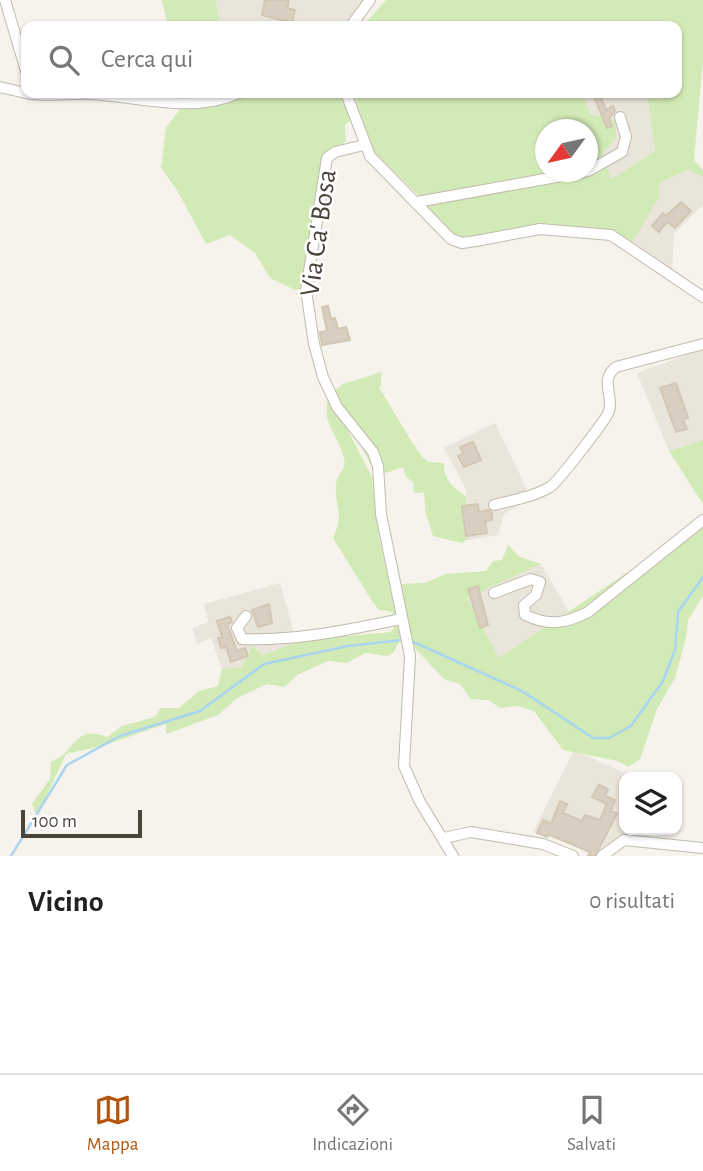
<!DOCTYPE html>
<html lang="it">
<head>
<meta charset="utf-8">
<style>
	:root { --surface:#fff; --page:#f6f6f6; --text:#222; --muted:#767676; --line:#e0e0e0; --accent:#b45309 }
	body { margin:0; font-family:"Alegreya Sans",sans-serif; background:var(--page); color:var(--text) }
	.controls { position:absolute; right:21px; bottom:21px; display:grid; overflow:hidden; border-radius:14px; box-shadow:0 2px 5px #0004 }
	.controls button { width:63px; height:63px; display:grid; place-items:center; padding:0; border:0; border-bottom:2px solid var(--line); background:var(--surface); color:var(--text); font:35px sans-serif }
	.compass { position:absolute; left:535px; top:119px; width:63px; height:63px; border-radius:50%; background:var(--surface); box-shadow:0 2px 5px #0004; rotate:237deg }
	.scale { position:absolute; left:21px; bottom:18px; width:121px; box-sizing:border-box; padding-left:7px; border:4px solid #4b4439; border-top:0; font-size:19px; line-height:24px; white-space:nowrap; color:#4b4439; -webkit-text-stroke:5px #fff; paint-order:stroke }
	.list { margin:0; padding:0; list-style:none }
	h2 { display:flex; justify-content:space-between; align-items:center; height:91px; margin:0; padding:0 28px; font-size:30px }
	h2 small { font-size:23px; font-weight:400; color:var(--muted) }
	.icon { flex:none; width:38px; height:38px; fill:none; stroke:currentColor; stroke-width:2; stroke-linecap:round; stroke-linejoin:round }
	.map { position:relative; flex:none; width:703px; height:856px; overflow:hidden }
	.search { position:absolute; background:var(--surface); box-shadow:0 2px 5px #0004; left:21px; right:21px; top:21px; height:77px; display:flex; align-items:center; gap:18px; box-sizing:border-box; padding:0 24px; border-radius:14px; color:var(--muted); font-size:26px }
	.sheet { height:217px; background:var(--surface) }
	nav { display:flex; justify-content:space-around; align-items:center; box-sizing:border-box; height:98px; border-top:2px solid var(--line); background:var(--surface); font-size:19px; color:var(--muted) }
	nav a { display:grid; justify-items:center; gap:4px }
	nav .on { color:var(--accent) }
	.map>svg:first-child { display:block }
	.residential { fill:#eae5da }
	.green { fill:#d2eab5; fill-rule:evenodd }
	.lines { fill:none; stroke-linecap:round; stroke-linejoin:round }
	.stream { stroke:#a9d4f2; stroke-width:2.5 }
	.building { fill:#d8cfc1; stroke:#d3c7b4; stroke-width:2 }
	.minor-casing { stroke:#c2bbae; stroke-width:12 }
	.minor { stroke:#fff; stroke-width:10 }
	.labels { text-anchor:middle; dominant-baseline:central; stroke-width:5; stroke-linejoin:round; paint-order:stroke }
	.street-label { font-size:28px; fill:#4b4439; stroke:#fff }
</style>
</head>
<body>
<div class="map">
<svg width="703" height="856" viewBox="0 0 703 856">
	<rect width="100%" height="100%" fill="#f6f3ec"/>
	<g class="residential">
		<polygon points="216,0 376,0 347,26 220,26"/>
		<polygon points="582,93 647,93 655,151 611,180 603,154 616,138 616,120 589,114"/>
		<polygon points="689,170 703,177 703,205 674,233 672,271 631,244 659,198 659,183"/>
		<polygon points="703,349 703,440 669,451 637,373"/>
		<polygon points="495,423 531,498 504,514 498,535 467,540 466,489 444,448"/>
		<polygon points="541,564 570,614 498,659 467,598"/>
		<polygon points="280,583 297,644 261,655 257,648 249,651 241,667 222,669 211,638 197,644 193,628 208,622 204,604"/>
		<polygon points="574,750 625,773 624,830 628,830 628,836 599,853 533,832"/>
	</g>
	<g class="green">
		<polygon points="162,0 216,0 220,26 168,26"/>
		<path d="M386,0H703V60L694,160L703,170V177L688,170L659,183V198L631,244C584,214 520,230 469,241L447,232L418,195L370,148L354,93H582L590,114L616,120V138L603,154L611,179L655,151L647,93H677V26H363ZM546,130H588V172H546Z"/>
		<polygon points="252,93 344,93 355,116 345,125 346,141 322,160 320,198 300,289 295,290 270,278 255,253 230,235 206,244 177,190 161,168 166,128 180,109 213,107"/>
		<path d="M382,372L380,389L410,439L423,458L429,462L444,463C443,478 452,488 466,496L467,540L462,543L433,536L426,514L424,492L414,493L413,482L406,477L403,467L386,473L373,466V469L333,392L343,384Z"/>
		<path d="M330,396L372,477L379,537L401,638C390,663 389,655 365,653L347,663L328,661L297,675L284,687L267,684L237,698L218,715L166,734V724L102,746L66,754L37,816L32,804L50,779L51,762C56,759 62,757 65,753C79,737 84,728 107,737L122,726L155,717L161,708H179L199,691L218,686L222,669L241,667L253,645L262,655L304,640L391,632L395,625L392,612L379,610L372,601L333,538C345,513 334,507 336,484C337,473 347,471 344,459C340,436 318,421 330,396Z"/>
		<polygon points="703,440 703,504 669,451"/>
		<polygon points="703,523 703,596 688,620 686,638 675,678 657,709 640,759 628,767 618,761 563,750 534,711 517,706 500,708 488,700 471,699 460,684 444,679 411,644 399,584 425,583 446,574 486,571 493,561 502,560 508,545 520,557 541,564 467,598 499,658 628,572 643,571"/>
	</g>
	<g class="lines">
		<g class="stream">
			<polyline points="409,640 522,691 593,738 609,738 631,726 663,681 675,650 678,612 703,577"/>
			<polyline points="11,856 67,765 120,736 200,711 264,664 348,646 403,640"/>
		</g>
	</g>
	<g class="building">
		<polygon points="265,0 289,0 287,8 295,10 292,23 262,15"/>
		<polygon points="599,94 606,110 613,106 615,111 609,119 612,126 607,128 594,97"/>
		<polygon points="681,202 691,211 675,228 667,222 659,232 652,226 663,213 666,216"/>
		<polygon points="328,306 331,319 335,318 338,329 346,327 350,340 322,345 320,332 327,331 322,307"/>
		<polygon points="676,383 688,418 683,419 687,429 676,432 660,388"/>
		<polygon points="473,442 481,460 464,467 458,456 463,454 460,447"/>
		<polygon points="478,504 479,512 488,510 492,513 492,520 485,521 487,533 466,536 462,506"/>
		<polygon points="478,586 488,625 480,628 468,589"/>
		<polygon points="269,604 272,623 258,627 252,610"/>
		<polygon points="230,617 232,622 227,624 237,651 245,648 248,656 231,662 226,647 221,648 218,638 222,637 217,621"/>
		<polygon points="599,785 608,789 605,796 615,800 611,811 617,814 595,856 588,856 590,852 548,834 547,837 537,833 543,820 551,824 560,801 567,804 563,813 582,821 585,815 600,820 607,804 592,797"/>
	</g>
	<g class="lines">
		<defs>
			<g id="minor">
				<polyline points="5,0 26,71"/>
				<polyline points="351,26 370,0"/>
				<polyline points="0,87 26,93"/>
				<path d="M26,93C48,97 69,93 91,94C140,97 192,114 239,93"/>
				<polyline points="346,93 370,156 451,239 462,243 476,241 540,229 611,235 703,297"/>
				<polyline points="364,145 335,152 327,158 306,290 314,344 323,377 337,407 373,452 378,466 381,514 410,656 404,766 420,802 453,856"/>
				<polyline points="588,171 622,152 626,137 620,117"/>
				<polyline points="417,202 584,172"/>
				<path d="M494,505C513,500 533,497 550,487C556,484 607,419 609,411C614,395 599,380 616,367L703,344"/>
				<path d="M494,593L531,579L540,582L536,595L524,605L525,615C549,626 565,624 588,612L703,520"/>
				<path d="M246,616L237,628L242,639C297,641 347,630 401,619"/>
				<polyline points="444,838 471,832 543,844 573,856"/>
				<polyline points="602,856 624,840 703,848"/>
			</g>
		</defs>
		<use href="#minor" class="minor-casing"/>
		<use href="#minor" class="minor"/>
	</g>
	<g class="labels">
		<g class="street-label">
			<text transform="translate(319 233) rotate(-82)">Via Ca' Bosa</text>
		</g>
	</g>
</svg>
<div class="controls">
<button><svg class="icon" aria-label="layers" viewBox="0 0 24 24"><path d="M12 4l9 5-9 5-9-5zM3 14l9 5 9-5"/></svg></button>
</div>
<svg class="compass" viewBox="-18 -18 36 36"><path d="M0-13l5 13h-10z" fill="#e53935"/><path d="M0 13l5-13h-10z" fill="#767676"/></svg>
<div class="scale">100 m</div>
<div class="search"><svg class="icon" aria-label="search" viewBox="0 0 24 24"><circle cx="10" cy="10" r="6"/><path d="M15 15l6 6"/></svg>Cerca qui</div>
</div>
<section class="sheet">
<h2>Vicino<small>0 risultati</small></h2>
<ul class="list">
</ul>
</section>
<nav>
<a class="on"><svg class="icon" aria-label="map" viewBox="0 0 24 24"><path d="M3 6l6-2 6 2 6-2v14l-6 2-6-2-6 2zM9 4v14M15 6v14"/></svg>Mappa</a>
<a><svg class="icon" aria-label="directions" viewBox="0 0 24 24"><path d="M12 3l9 9-9 9-9-9zM9 14v-3h6M13 9l2 2-2 2"/></svg>Indicazioni</a>
<a><svg class="icon" aria-label="saved" viewBox="0 0 24 24"><path d="M7 4h10v16l-5-4-5 4z"/></svg>Salvati</a>
</nav>
</body>
</html>
